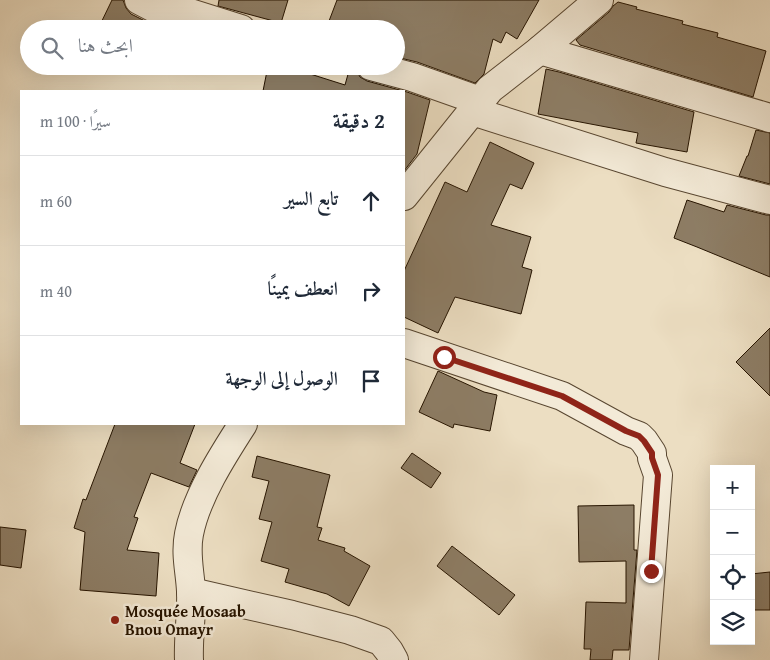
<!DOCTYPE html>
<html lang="ar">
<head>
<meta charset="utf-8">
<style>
	:root { --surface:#fff; --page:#f2f2f3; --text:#1f2937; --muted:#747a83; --line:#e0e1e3 }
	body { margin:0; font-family:"Gentium Book Plus",Amiri,serif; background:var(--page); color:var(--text); direction:rtl }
	.controls { position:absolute; right:15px; bottom:15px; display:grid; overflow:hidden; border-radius:0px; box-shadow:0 5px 20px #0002 }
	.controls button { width:45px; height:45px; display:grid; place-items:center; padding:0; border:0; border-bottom:1px solid var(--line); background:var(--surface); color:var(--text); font:25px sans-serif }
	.stop { position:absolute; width:15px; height:15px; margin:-11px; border:4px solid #8f2418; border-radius:50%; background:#fff }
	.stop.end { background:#8f2418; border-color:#fff; box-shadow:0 1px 5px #0008 }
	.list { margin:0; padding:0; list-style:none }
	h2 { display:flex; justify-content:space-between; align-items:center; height:65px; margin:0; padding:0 20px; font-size:21px }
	h2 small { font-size:16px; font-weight:400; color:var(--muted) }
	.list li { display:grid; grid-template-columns:32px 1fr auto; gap:15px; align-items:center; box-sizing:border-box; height:90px; padding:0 20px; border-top:1px solid var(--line) }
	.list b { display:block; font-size:19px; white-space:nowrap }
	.list em { font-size:16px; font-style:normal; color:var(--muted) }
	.icon { flex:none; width:28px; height:28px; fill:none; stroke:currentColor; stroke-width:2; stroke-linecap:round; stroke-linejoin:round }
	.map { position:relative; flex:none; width:770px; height:660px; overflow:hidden; direction:ltr }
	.search { position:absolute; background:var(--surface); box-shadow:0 5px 20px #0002; left:20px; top:20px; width:385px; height:55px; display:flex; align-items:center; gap:12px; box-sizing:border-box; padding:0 18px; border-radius:28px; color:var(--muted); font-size:19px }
	.panel { position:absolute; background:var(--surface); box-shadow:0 5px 20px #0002; left:20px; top:90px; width:385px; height:335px; border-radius:0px; direction:rtl }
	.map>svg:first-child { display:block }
	.building { fill:#8d7d65; stroke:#261400 }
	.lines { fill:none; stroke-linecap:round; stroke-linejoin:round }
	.minor-casing { stroke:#584630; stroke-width:30 }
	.minor { stroke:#f3ead7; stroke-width:28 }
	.route { stroke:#8f2418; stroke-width:6 }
	.poi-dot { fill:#8f2418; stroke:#f3ead7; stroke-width:2 }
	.labels { text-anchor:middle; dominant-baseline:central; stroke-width:5; stroke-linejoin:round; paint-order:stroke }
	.poi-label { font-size:16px; font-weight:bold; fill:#261400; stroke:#f3ead7; text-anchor:start }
</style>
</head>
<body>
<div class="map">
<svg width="770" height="660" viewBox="0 0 770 660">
	<rect width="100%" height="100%" fill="#ecdec2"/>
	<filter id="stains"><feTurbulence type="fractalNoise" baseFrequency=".004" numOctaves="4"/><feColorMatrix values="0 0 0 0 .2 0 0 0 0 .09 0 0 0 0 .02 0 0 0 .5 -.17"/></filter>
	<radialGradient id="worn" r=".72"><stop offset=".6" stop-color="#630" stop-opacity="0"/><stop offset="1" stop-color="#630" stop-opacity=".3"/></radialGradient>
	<g class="building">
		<polygon points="112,0 123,0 126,8 131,14 155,26 175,29 98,29"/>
		<polygon points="219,0 288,0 281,23 218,6"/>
		<polygon points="337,0 539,0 517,39 506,32 501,43 493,39 484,74 475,83 417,62 396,57 396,29 326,29"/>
		<polygon points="618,2 637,7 636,9 683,21 682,24 718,33 717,37 766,51 753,97 580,45 576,40 609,12 613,6"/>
		<polygon points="268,66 285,66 345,85 350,67 356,69 360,77 367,81 407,92 430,100 417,154 404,171 404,91 263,91"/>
		<polygon points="546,69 559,72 694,112 687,152 636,143 638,133 538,114"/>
		<polygon points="756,130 770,133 770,184 739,176 747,156 748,156"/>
		<polygon points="490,142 534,163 522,189 510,184 491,225 531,237 522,267 532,270 521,314 455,297 438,333 404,317 404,271 445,182 467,192"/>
		<polygon points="687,200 724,212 727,205 766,215 770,215 770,277 697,247 674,238"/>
		<polygon points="770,328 770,396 736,362"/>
		<polygon points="438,371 484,392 497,395 490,431 454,424 453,428 419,412"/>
		<polygon points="115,424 195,424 180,463 197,470 189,487 151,473 134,517 138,518 127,550 159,553 156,596 80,590 85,532 74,528 83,499 86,500"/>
		<polygon points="412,453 441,473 431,488 401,468"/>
		<polygon points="257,456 330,475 317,527 322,528 318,540 345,548 344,551 370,566 349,606 327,594 285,582 289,569 261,561 272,522 259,519 269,481 252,477"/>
		<polygon points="634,505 634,550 637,550 629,650 613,650 612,660 590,660 591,649 584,649 586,602 626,603 626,561 579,562 578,506"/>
		<polygon points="0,527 26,530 21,568 0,565"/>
		<polygon points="452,546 515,595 499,615 437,566"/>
		<polygon points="770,572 770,610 751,610 751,574"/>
	</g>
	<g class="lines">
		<defs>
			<g id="minor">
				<polyline points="139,0 162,12 190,13 241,29"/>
				<polyline points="540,50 770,118"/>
				<polyline points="371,66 412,77 480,101"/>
				<polyline points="472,111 665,172 770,200"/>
				<polyline points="404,196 490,89 540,50 599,0"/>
				<polyline points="404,343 562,396 626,431 639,436 644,441 652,453 652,458 658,475 644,660"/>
				<polyline points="191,592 292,615 350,630 381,641 389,651 394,660"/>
				<path d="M189,660C188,637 192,614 191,591C190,571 185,554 189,534C196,497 223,455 243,424"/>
			</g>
		</defs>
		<use href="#minor" class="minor-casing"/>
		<use href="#minor" class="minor"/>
	</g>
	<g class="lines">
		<polyline class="route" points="444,357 562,396 626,431 639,436 644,441 652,453 652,458 658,475 651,571"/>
	</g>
	<circle class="poi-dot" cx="115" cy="620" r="5"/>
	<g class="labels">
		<g class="poi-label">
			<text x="125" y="611">Mosquée Mosaab<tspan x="125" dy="18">Bnou Omayr</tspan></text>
		</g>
	</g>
	<rect width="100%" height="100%" filter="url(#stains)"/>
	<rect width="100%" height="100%" fill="url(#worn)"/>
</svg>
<div class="controls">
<button>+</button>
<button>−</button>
<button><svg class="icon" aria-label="locate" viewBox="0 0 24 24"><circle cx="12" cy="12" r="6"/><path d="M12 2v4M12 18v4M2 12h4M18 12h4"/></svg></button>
<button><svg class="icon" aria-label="layers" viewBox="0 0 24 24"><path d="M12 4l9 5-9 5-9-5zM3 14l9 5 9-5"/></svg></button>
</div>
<div class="stop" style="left:444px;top:357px"></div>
<div class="stop end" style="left:651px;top:571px"></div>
<div class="search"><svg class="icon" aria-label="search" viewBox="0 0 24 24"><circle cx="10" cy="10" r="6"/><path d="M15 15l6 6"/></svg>ابحث هنا</div>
<section class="panel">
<h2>2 دقيقة<small>سيرًا · 100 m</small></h2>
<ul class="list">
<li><svg class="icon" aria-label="ahead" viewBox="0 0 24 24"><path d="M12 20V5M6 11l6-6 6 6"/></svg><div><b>تابع السير</b></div><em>60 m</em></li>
<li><svg class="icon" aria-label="right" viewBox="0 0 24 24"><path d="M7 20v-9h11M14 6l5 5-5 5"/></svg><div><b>انعطف يمينًا</b></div><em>40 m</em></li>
<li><svg class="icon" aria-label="arrive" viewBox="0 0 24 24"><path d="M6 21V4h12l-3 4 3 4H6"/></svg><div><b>الوصول إلى الوجهة</b></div></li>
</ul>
</section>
</div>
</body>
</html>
